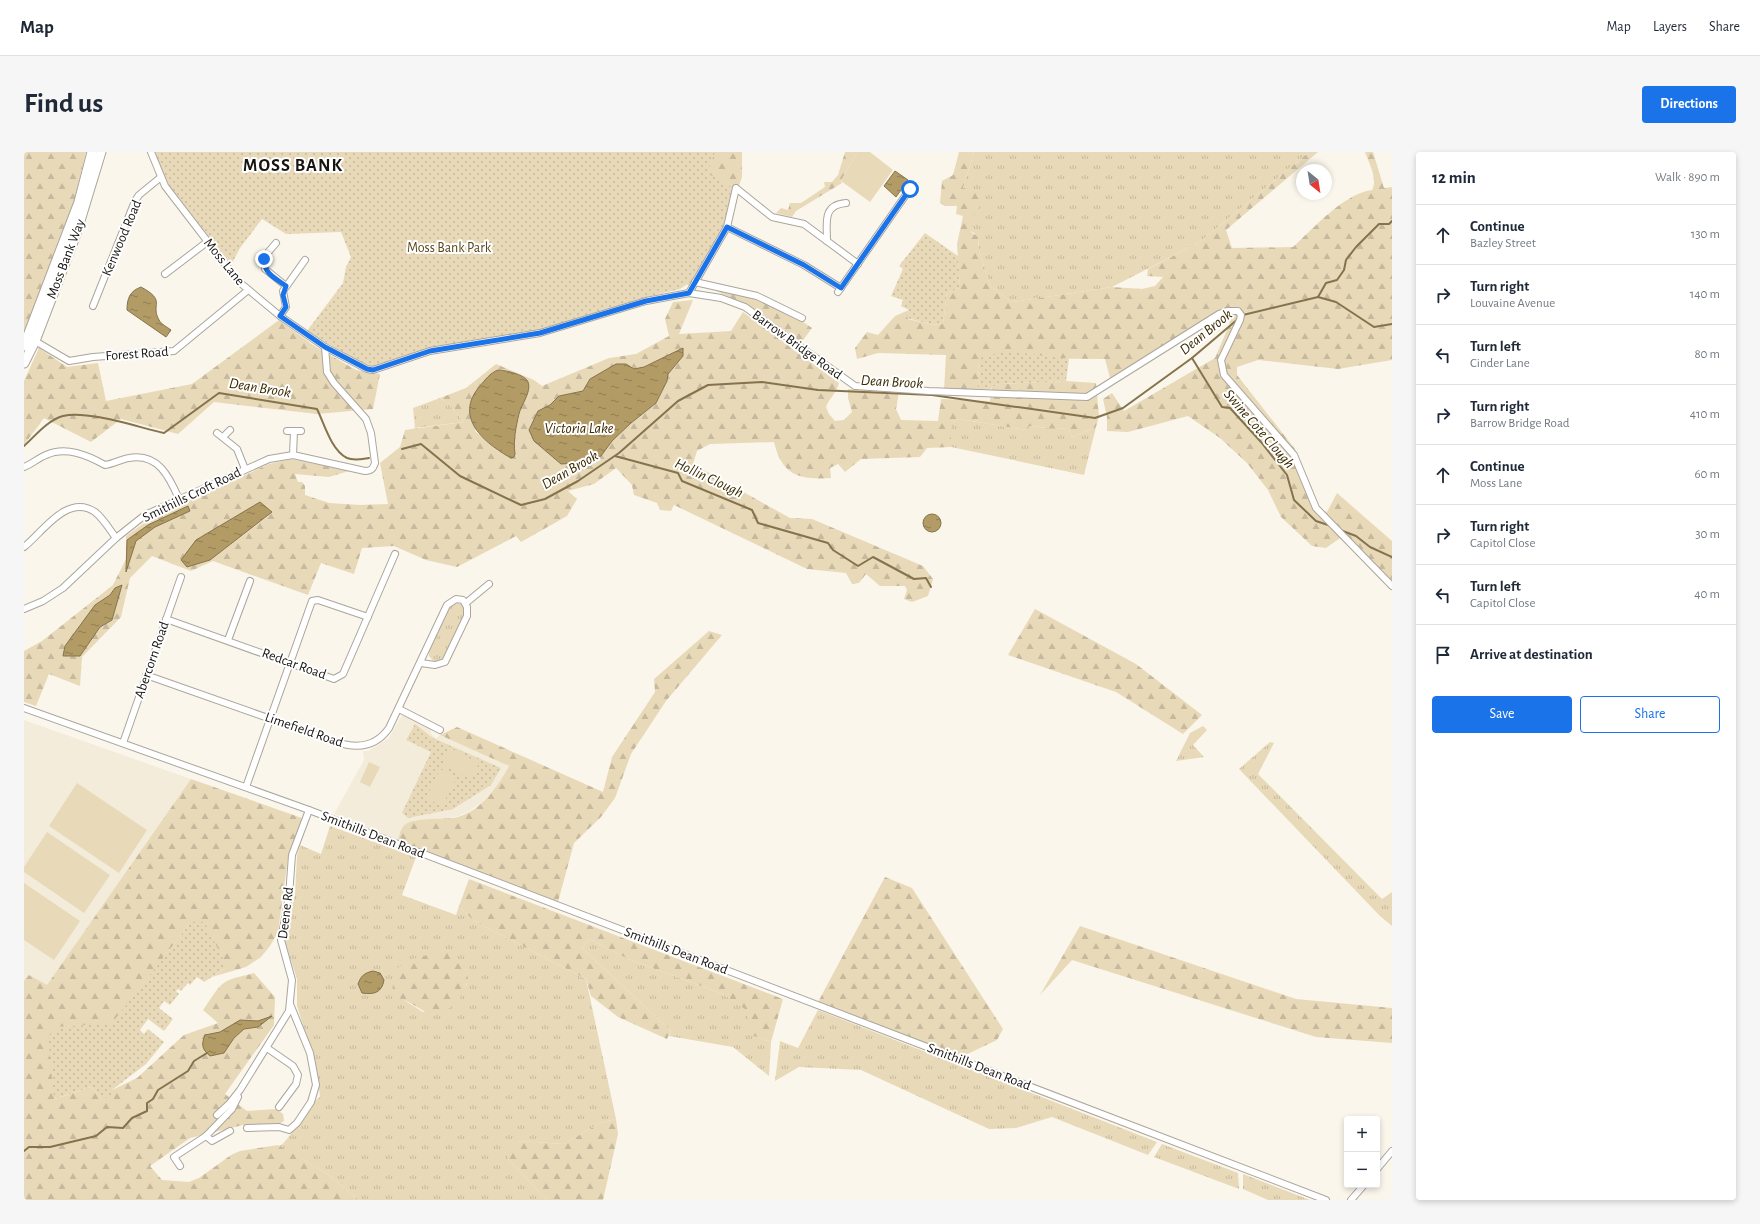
<!DOCTYPE html>
<html lang="en">
<head>
<meta charset="utf-8">
<style>
	:root { --surface:#fff; --page:#f6f6f7; --text:#1f2937; --muted:#747a83; --line:#e0e1e3; --accent:#1a73e8 }
	body { margin:0; font-family:"Alegreya Sans",sans-serif; background:var(--page); color:var(--text) }
	.controls { position:absolute; right:12px; bottom:12px; display:grid; overflow:hidden; border-radius:4px; box-shadow:0 2px 6px #0003 }
	.controls button { width:36px; height:36px; display:grid; place-items:center; padding:0; border:0; border-bottom:1px solid var(--line); background:var(--surface); color:var(--text); font:20px sans-serif }
	.compass { position:absolute; left:1272px; top:12px; width:36px; height:36px; border-radius:50%; background:var(--surface); box-shadow:0 2px 6px #0003; rotate:150deg }
	.stop { position:absolute; width:12px; height:12px; margin:-9px; border:3px solid #1a73e8; border-radius:50%; background:#fff }
	.stop.end { background:#1a73e8; border-color:#fff; box-shadow:0 1px 4px #0008 }
	.list { margin:0; padding:0; list-style:none }
	h2 { display:flex; justify-content:space-between; align-items:center; height:52px; margin:0; padding:0 16px; font-size:17px }
	h2 small { font-size:13px; font-weight:400; color:var(--muted) }
	.list li { display:grid; grid-template-columns:26px 1fr auto; gap:12px; align-items:center; box-sizing:border-box; height:60px; padding:0 16px; border-top:1px solid var(--line) }
	.list b { display:block; font-size:15px; white-space:nowrap }
	.list p { margin:0; font-size:13px; white-space:nowrap; color:var(--muted) }
	.list em { font-size:13px; font-style:normal; color:var(--muted) }
	.actions { display:flex; gap:8px; padding:12px 16px }
	.actions a { flex:1; padding:9px 0; border:1px solid var(--accent); border-radius:4px; text-align:center; font-size:14px; color:var(--accent) }
	.actions .main { background:var(--accent); color:#fff }
	.icon { flex:none; width:22px; height:22px; fill:none; stroke:currentColor; stroke-width:2; stroke-linecap:round; stroke-linejoin:round }
	.map { position:relative; flex:none; width:1368px; height:1048px; overflow:hidden; border-radius:4px }
	header { display:flex; align-items:center; gap:24px; box-sizing:border-box; height:56px; padding:0 20px; background:var(--surface); border-bottom:1px solid var(--line) }
	header strong { font-size:19px }
	nav { display:flex; gap:22px; margin-inline-start:auto; font-size:14px }
	.intro { display:flex; align-items:center; justify-content:space-between; box-sizing:border-box; height:96px; padding:0 24px }
	h1 { margin:0; font-size:28px }
	.button { padding:10px 18px; border-radius:4px; background:var(--accent); color:#fff; font-size:14px; font-weight:700 }
	main { display:flex; gap:24px; padding:0 24px }
	aside { flex:1; background:var(--surface); border-radius:4px; box-shadow:0 2px 6px #0003 }
	.map>svg:first-child { display:block }
	.built { fill:#f4ecda }
	.grass { fill:url(#grass-tufts); fill-rule:evenodd }
	.forest { fill:url(#forest-firs); fill-rule:evenodd }
	.park { fill:url(#park-dots) }
	.pitch { fill:#e8d9b8 }
	.water { fill:url(#water-ripples); stroke:#84734c }
	.lines { fill:none; stroke-linecap:round; stroke-linejoin:round }
	.stream { stroke:#84734c; stroke-width:2 }
	.minor-casing { stroke:#aba69c; stroke-width:8 }
	.highway-casing { stroke:#aba69c; stroke-width:11 }
	.minor { stroke:#fff; stroke-width:6 }
	.highway { stroke:#fff; stroke-width:9 }
	.route { stroke:#1a73e8; stroke-width:5 }
	.labels { text-anchor:middle; dominant-baseline:central; stroke-width:4; stroke-linejoin:round; paint-order:stroke }
	.street-label { font-size:14px; fill:#171511; stroke:#fff }
	.park-label { font-size:14px; fill:#58461b; stroke:#fff }
	.water-label { font-size:15px; font-style:italic; fill:#3b2a00; stroke:#fff }
	.district-label { font-size:18px; font-weight:bold; letter-spacing:1px; fill:#171511; stroke:#fff }
</style>
</head>
<body>
<header>
<strong>Map</strong>
<nav><a>Map</a><a>Layers</a><a>Share</a></nav>
</header>
<div class="intro"><h1>Find us</h1><a class="button">Directions</a></div>
<main>
<div class="map">
<svg width="1368" height="1048" viewBox="0 0 1368 1048">
	<defs>
		<pattern id="grass-tufts" width="24" height="20" patternUnits="userSpaceOnUse"><rect width="24" height="20" fill="#e8d9b8"/><path d="M3 7l-1-3M5 7V3M7 7l1-3M15 17l-1-3M17 17v-4M19 17l1-3" fill="none" stroke="#c6b99d"/></pattern>
		<pattern id="forest-firs" width="22" height="20" patternUnits="userSpaceOnUse"><rect width="22" height="20" fill="#e8d9b8"/><path d="M5 1l3.5 6h-7zM16 11l3.5 6h-7z" fill="#c6b99d"/></pattern>
		<pattern id="park-dots" width="8" height="8" patternUnits="userSpaceOnUse"><rect width="8" height="8" fill="#e8d9b8"/><path d="M2 2h.1M6 6h.1" fill="none" stroke="#c6b99d" stroke-width="1.8" stroke-linecap="round"/></pattern>
		<pattern id="water-ripples" width="26" height="14" patternUnits="userSpaceOnUse"><rect width="26" height="14" fill="#b39b65"/><path d="M2 4q2-2 4 0t4 0M15 11q2-2 4 0t4 0" fill="none" stroke="#917d52"/></pattern>
	</defs>
	<rect width="100%" height="100%" fill="#fbf6eb"/>
	<g class="built">
		<polygon points="379,563 407,577 407,582 412,586 416,583 422,584 485,614 472,636 456,652 445,659 435,664 419,667 391,668 377,676 374,688 310,662 340,608 339,599 344,599 365,586 376,566"/>
		<polygon points="0,568 167,627 23,834 5,824 0,829"/>
	</g>
	<g class="grass">
		<polygon points="950,0 1285,0 1176,90 1088,135 988,150 966,134 955,98 954,84 944,77 942,73 944,69 939,36"/>
		<polygon points="416,246 425,252 440,270 391,276 389,256"/>
		<polygon points="935,267 1002,278 1006,274 1032,277 1044,276 1048,285 1072,275 1060,323 927,295 927,272"/>
		<polygon points="431,451 438,452 441,462 420,507 410,510 405,504 405,499 426,455"/>
		<polygon points="1179,574 1183,578 1169,593 1180,605 1152,609 1166,581"/>
		<polygon points="1246,590 1250,591 1234,622 1358,747 1368,740 1368,774 1356,764 1215,617"/>
		<path d="M306,674L392,705L378,743L432,763L435,754L450,769L562,827L592,967L576,971L540,992L495,989L484,1007L523,1048H335L302,1021L255,994C263,993 284,952 296,945L293,917L273,854V827L260,787L271,742L273,704L276,693L297,702ZM442,817L443,832L437,841L434,851L399,860L375,845Z"/>
		<polygon points="566,787 604,807 699,842 725,859 725,882 747,890 745,924 709,895 645,884 647,879 558,796"/>
		<polygon points="794,858 1133,990 1124,1003 1028,965 992,976 965,977 837,918 775,915 751,929 756,889 774,896"/>
		<polygon points="1138,992 1214,1021 1215,1037 1130,1005"/>
		<polygon points="1219,1022 1286,1048 1244,1048 1219,1037"/>
	</g>
	<g class="forest">
		<polygon points="0,0 62,0 50,49 0,181"/>
		<polygon points="670,0 718,0 718,25 715,34 709,36 703,75 669,135 659,131"/>
		<polygon points="821,0 833,0 817,29 818,31 772,59 768,65 752,61 757,56 764,58 766,51 777,51 801,35 800,30 808,30 814,23"/>
		<path d="M935,0H950L939,36L959,41L958,51L943,73L948,81L954,84L955,98L966,134L988,150L1088,135L1118,137L1131,134L1139,125L1123,124L1124,117L1176,90L1285,0H1294L1202,78L1208,96L1269,95C1290,76 1319,42 1348,38C1354,27 1345,11 1341,0H1349L1360,36L1368,35V208L1314,217L1234,208L1213,215V223L1271,297L1288,353L1303,360L1313,341L1368,389V430L1322,382L1302,396L1288,394L1257,365L1244,338L1223,311L1196,286L1164,264L1104,280L1083,279V265L1079,247L1088,241L1100,259L1191,206L1206,171L1195,160L1086,226L1081,207L955,206L954,237L920,239L922,203L854,201L833,207L831,196L843,180L854,183L871,164L885,158L884,167L909,173L919,171L923,141L936,136L933,92L939,64L932,62L933,54H921L916,51L918,29L929,23Z"/>
		<path d="M690,138C727,144 757,154 788,176L777,191L723,153Z"/>
		<path d="M669,148L655,182L707,179L719,160L815,231C812,242 806,245 802,255L805,262L811,269L820,268L828,260L824,246V237L875,240L872,257L877,268L914,269L917,247L966,249L968,235L975,232L1042,229L1072,231L1075,264L1072,275L1048,285L1044,276L1032,277L1006,274L1002,278L935,267L927,272V295L903,296L896,305L837,307L821,320L814,312L806,316L807,326C774,328 758,323 750,290L686,292L673,299L669,312L766,366L788,367L899,414L909,427L904,444L888,450L880,447L883,438L881,434H856L842,422L835,431L828,432L822,421L783,417L650,353L647,359L636,358L633,351L610,343L608,333L592,316L570,332L544,339L553,347L543,364L497,390L492,384L433,415L402,408L370,394L338,396L330,422L297,411L284,443L189,409L167,419L128,404L106,426L97,465L58,505L56,534L25,522L12,554L0,550V499L18,489L89,433L102,407V384L127,366L245,312L267,307L325,319L305,325L271,322L274,330H278L281,334V343L305,351L336,353L364,352L356,311L376,295L381,278L440,270L425,252L416,246L442,236L472,212L510,228L518,234L585,206L612,202L645,184L641,167L649,150ZM659,197V204L644,222L643,229L632,251L607,271L588,289L577,304L564,310L537,312L510,289L514,259L526,253L535,244L559,239L566,227L602,212L610,217L620,215ZM474,218L492,222L499,249L491,280V302L474,299L451,279ZM248,361L186,408L163,415ZM91,436L88,468L76,475L71,453L86,443Z"/>
		<polygon points="255,168 289,193 332,218 356,222 349,257 293,262 190,250 154,282 97,267 67,290 20,266 0,293 0,229 15,196 43,215 74,211 82,249 168,232"/>
		<polygon points="1011,457 1112,512 1178,563 1159,582 1092,540 984,503"/>
		<path d="M685,479L698,483L642,549L607,602L591,646L577,665L550,691L534,750L374,688C375,684 376,679 378,676C386,663 419,669 434,665C458,658 474,634 485,614L416,583L433,575L579,640L588,605L631,540L630,527Z"/>
		<path d="M167,627L278,666L264,706L254,780L246,794L237,805L222,815L188,825L203,815L165,773L88,872L34,875L31,947L67,935L77,947L88,938L113,926L160,883L194,871L179,858C186,849 192,835 203,829C210,825 221,824 230,821L251,845L250,873L201,942L223,959L252,957L259,962L260,969L254,973H219L166,986L126,1014L138,1028L165,1030L175,1026L207,1003L216,999L254,993L302,1021L335,1048H0V829L5,823L23,833Z"/>
		<polygon points="861,725 888,736 979,877 973,888 937,905 794,850"/>
		<polygon points="445,727 759,847 747,890 724,882 724,859 699,842 604,807 566,787 558,796 647,879 643,887 594,865 567,844 562,827 450,769 435,754"/>
		<polygon points="1056,774 1272,847 1368,856 1368,891 1292,885 1048,808 1016,843"/>
		<path d="M426,797C434,807 449,820 442,833C439,840 436,844 434,851L411,864C396,859 384,847 368,844L370,819L384,808Z"/>
		<polygon points="592,967 594,982 579,1048 523,1048 484,1007 484,998 495,989 540,992 576,971"/>
	</g>
	<g class="park">
		<polygon points="131,0 691,0 683,21 709,36 700,74 668,129 656,137 627,144 516,179 411,196 349,216 343,215 283,179 319,131 322,115 327,105 317,80 262,82 238,67 216,96 207,113 142,29"/>
		<polygon points="901,81 934,104 936,136 923,141 919,171 909,173 883,166 885,158 877,154 879,148 867,144 879,117 875,114"/>
		<polygon points="983,199 1045,207 1042,229 975,232 968,235 967,237 954,237 955,206"/>
		<polygon points="391,572 409,586 477,616 467,633 429,657 384,666 378,661 407,600 382,588"/>
		<polygon points="173,768 181,771 203,815 180,830 173,825 166,833 164,831 157,839 154,837 152,839 155,842 146,853 140,849 135,856 149,867 140,879 124,867 116,878 120,882 124,877 140,890 122,912 88,938 87,944 77,947 67,935 30,947 24,885 34,875 88,871 165,773"/>
	</g>
	<g class="pitch">
		<polygon points="833,0 846,0 869,18 846,50 817,29"/>
		<polygon points="426,596 455,611 447,627 418,613"/>
		<polygon points="345,610 356,615 346,635 336,630"/>
		<polygon points="416,617 433,625 418,654 402,646"/>
		<polygon points="53,631 123,678 95,721 25,674"/>
		<polygon points="23,680 86,723 60,761 0,720 0,715"/>
		<polygon points="0,731 56,769 30,808 0,788"/>
	</g>
	<g class="water">
		<polygon points="871,19 884,28 872,45 860,34"/>
		<path d="M117,135C143,149 126,152 135,168C137,172 143,175 147,178L142,185L103,158C103,146 106,139 117,135Z"/>
		<polygon points="659,196 659,204 644,222 643,229 632,251 607,271 588,289 577,304 564,310 537,312 510,289 505,278 514,259 526,253 535,244 559,239 566,227 592,212 602,212 610,217 620,215"/>
		<path d="M474,218C481,218 502,223 504,230C508,239 497,253 495,262C492,275 489,288 491,302L490,305L487,306C460,291 429,265 456,234C461,228 466,221 474,218Z"/>
		<polygon points="236,350 248,360 186,408 163,415 157,408 172,388"/>
		<polygon points="164,354 166,359 131,375 112,389 102,420 103,388 124,373"/>
		<circle cx="908" cy="371" r="9"/>
		<polygon points="98,433 88,468 76,475 56,504 39,504 41,494 71,453 86,443 91,436"/>
		<path d="M349,819L356,821L360,828C358,840 351,843 338,841L334,832C337,824 340,821 349,819Z"/>
		<path d="M248,864L234,875L220,877L210,886L200,901L186,904C178,897 177,893 181,883L196,880L216,868L234,869Z"/>
	</g>
	<g class="lines">
		<g class="stream">
			<polyline points="1294,145 1302,131 1313,128 1320,118 1322,108 1332,95 1355,72 1365,72 1368,69"/>
			<polyline points="1219,163 1294,145 1312,150 1350,175 1368,172"/>
			<polyline points="1168,206 1198,255 1206,256 1237,290 1263,323 1270,348 1292,369 1307,374"/>
			<path d="M0,294C11,284 24,268 39,264C64,258 113,275 140,281L195,241L293,257C300,271 307,298 323,306C330,309 338,307 345,306"/>
			<polyline points="378,297 397,292 436,324 497,353 521,347 554,329 595,301 654,249 684,233 738,230 794,238 908,243 1071,266 1099,256 1168,206 1214,167"/>
			<polyline points="591,304 654,321 658,329 728,358 734,371 804,391 809,398 834,414 849,405 890,427 902,426 907,435"/>
			<polyline points="1316,378 1332,384 1346,395 1368,405"/>
			<polyline points="0,999 5,995 26,995 72,984 83,975 99,976 108,966 123,959 123,951 129,947 134,938 164,919 170,909 183,901"/>
		</g>
		<defs>
			<g id="minor">
				<polyline points="127,0 141,34 214,129 256,164 301,195 343,217 349,218 406,199 516,181 622,149 665,141 697,146 721,155 831,234 905,239 1063,245 1195,162 1203,159 1214,159 1217,163 1216,168 1197,208 1200,223 1270,303 1292,356 1368,434"/>
				<polyline points="703,75 780,113 817,136"/>
				<path d="M803,89C803,71 798,53 822,51"/>
				<polyline points="252,91 241,104 241,117 262,134"/>
				<polyline points="141,122 183,90"/>
				<polyline points="671,130 733,144 778,166"/>
				<polyline points="814,140 886,37"/>
				<polyline points="665,141 703,75 712,36 748,65 780,72 834,112"/>
				<polyline points="69,154 111,49 115,43 137,25"/>
				<polyline points="256,164 262,155 259,139 281,108"/>
				<polyline points="11,189 45,209 69,205 150,199 223,139"/>
				<polyline points="263,279 277,279"/>
				<polyline points="193,281 213,297 221,317"/>
				<polyline points="199,285 206,278"/>
				<polyline points="269,303 270,279"/>
				<path d="M0,315C8,312 14,306 22,303C42,294 63,303 81,313C90,312 97,307 105,306C134,301 145,324 155,347"/>
				<path d="M0,395C18,381 43,341 71,360C79,366 86,378 92,386"/>
				<polyline points="442,451 465,432"/>
				<path d="M0,457L19,449L39,436L92,386L121,363L245,307L269,303L341,319C347,319 349,317 351,311L347,281L342,267L310,231L303,220L301,195"/>
				<polyline points="142,467 310,527 319,522 371,402"/>
				<polyline points="204,488 226,429"/>
				<path d="M122,523L312,590C333,597 352,595 365,576L423,453L432,447L439,448L443,455V464L421,510L411,513L397,511"/>
				<polyline points="0,556 285,658 1302,1048"/>
				<polyline points="375,557 416,578"/>
				<polyline points="99,591 157,425"/>
				<polyline points="222,635 288,449 294,448 344,465"/>
				<polyline points="243,896 269,914 274,923 272,932 255,955"/>
				<polyline points="193,963 205,952 216,938 265,859 268,828 257,788 265,744 268,703 285,658"/>
				<polyline points="223,976 255,975 265,978 273,971 287,950 292,933 286,901 266,852"/>
				<polyline points="182,984 188,989 206,979"/>
				<polyline points="156,1014 150,1005 182,984 208,957 214,945"/>
				<polyline points="1353,1017 1368,999"/>
				<polyline points="1327,1048 1340,1033"/>
			</g>
			<g id="highway">
				<polyline points="0,194 55,50 68,0"/>
				<polyline points="0,211 11,189 52,82 77,0"/>
			</g>
		</defs>
		<use href="#minor" class="minor-casing"/>
		<use href="#highway" class="highway-casing"/>
		<use href="#minor" class="minor"/>
		<use href="#highway" class="highway"/>
	</g>
	<g class="lines">
		<path class="route" d="M240,107C240,122 251,126 262,134L259,143L262,155L256,164L301,195L343,217L349,218L406,199L516,181L622,149L665,141L703,75L780,113L817,136L886,37"/>
	</g>
	<g class="labels">
		<g class="street-label">
			<text transform="translate(98 86) rotate(-67)">Kenwood Road</text>
			<text transform="translate(42 107) rotate(-69)">Moss Bank Way</text>
			<text transform="translate(200 110) rotate(51)">Moss Lane</text>
			<text transform="translate(773 193) rotate(36)">Barrow Bridge Road</text>
			<text transform="translate(113 202) rotate(-4)">Forest Road</text>
			<text transform="translate(168 343) rotate(-26)">Smithills Croft Road</text>
			<text transform="translate(128 508) rotate(-71)">Abercorn Road</text>
			<text transform="translate(270 512) rotate(20)">Redcar Road</text>
			<text transform="translate(280 578) rotate(19)">Limefield Road</text>
			<text transform="translate(349 683) rotate(21)">Smithills Dean Road</text>
			<text transform="translate(262 761) rotate(-83)">Deene Rd</text>
			<text transform="translate(652 799) rotate(21)">Smithills Dean Road</text>
			<text transform="translate(955 915) rotate(21)">Smithills Dean Road</text>
		</g>
		<g class="park-label">
			<text x="425" y="96">Moss Bank Park</text>
		</g>
		<g class="water-label">
			<text transform="translate(1182 180) rotate(-39)">Dean Brook</text>
			<text transform="translate(868 230) rotate(3)">Dean Brook</text>
			<text transform="translate(236 236) rotate(9)">Dean Brook</text>
			<text x="555" y="276">Victoria Lake</text>
			<text transform="translate(1235 277) rotate(49)">Swine Cote Clough</text>
			<text transform="translate(546 318) rotate(-30)">Dean Brook</text>
			<text transform="translate(685 326) rotate(25)">Hollin Clough</text>
		</g>
		<g class="district-label">
			<text x="269" y="14">MOSS BANK</text>
		</g>
	</g>
</svg>
<div class="controls">
<button>+</button>
<button>−</button>
</div>
<svg class="compass" viewBox="-18 -18 36 36"><path d="M0-13l5 13h-10z" fill="#e53935"/><path d="M0 13l5-13h-10z" fill="#747a83"/></svg>
<div class="stop" style="left:886px;top:37px"></div>
<div class="stop end" style="left:240px;top:107px"></div>
</div>
<aside>
<h2>12 min<small>Walk · 890 m</small></h2>
<ul class="list">
<li><svg class="icon" aria-label="ahead" viewBox="0 0 24 24"><path d="M12 20V5M6 11l6-6 6 6"/></svg><div><b>Continue</b><p>Bazley Street</p></div><em>130 m</em></li>
<li><svg class="icon" aria-label="right" viewBox="0 0 24 24"><path d="M7 20v-9h11M14 6l5 5-5 5"/></svg><div><b>Turn right</b><p>Louvaine Avenue</p></div><em>140 m</em></li>
<li><svg class="icon" aria-label="left" viewBox="0 0 24 24"><path d="M17 20v-9H6M10 6l-5 5 5 5"/></svg><div><b>Turn left</b><p>Cinder Lane</p></div><em>80 m</em></li>
<li><svg class="icon" aria-label="right" viewBox="0 0 24 24"><path d="M7 20v-9h11M14 6l5 5-5 5"/></svg><div><b>Turn right</b><p>Barrow Bridge Road</p></div><em>410 m</em></li>
<li><svg class="icon" aria-label="ahead" viewBox="0 0 24 24"><path d="M12 20V5M6 11l6-6 6 6"/></svg><div><b>Continue</b><p>Moss Lane</p></div><em>60 m</em></li>
<li><svg class="icon" aria-label="right" viewBox="0 0 24 24"><path d="M7 20v-9h11M14 6l5 5-5 5"/></svg><div><b>Turn right</b><p>Capitol Close</p></div><em>30 m</em></li>
<li><svg class="icon" aria-label="left" viewBox="0 0 24 24"><path d="M17 20v-9H6M10 6l-5 5 5 5"/></svg><div><b>Turn left</b><p>Capitol Close</p></div><em>40 m</em></li>
<li><svg class="icon" aria-label="arrive" viewBox="0 0 24 24"><path d="M6 21V4h12l-3 4 3 4H6"/></svg><div><b>Arrive at destination</b></div></li>
</ul>
<div class="actions"><a class="main">Save</a><a>Share</a></div>
</aside>
</main>
</body>
</html>
